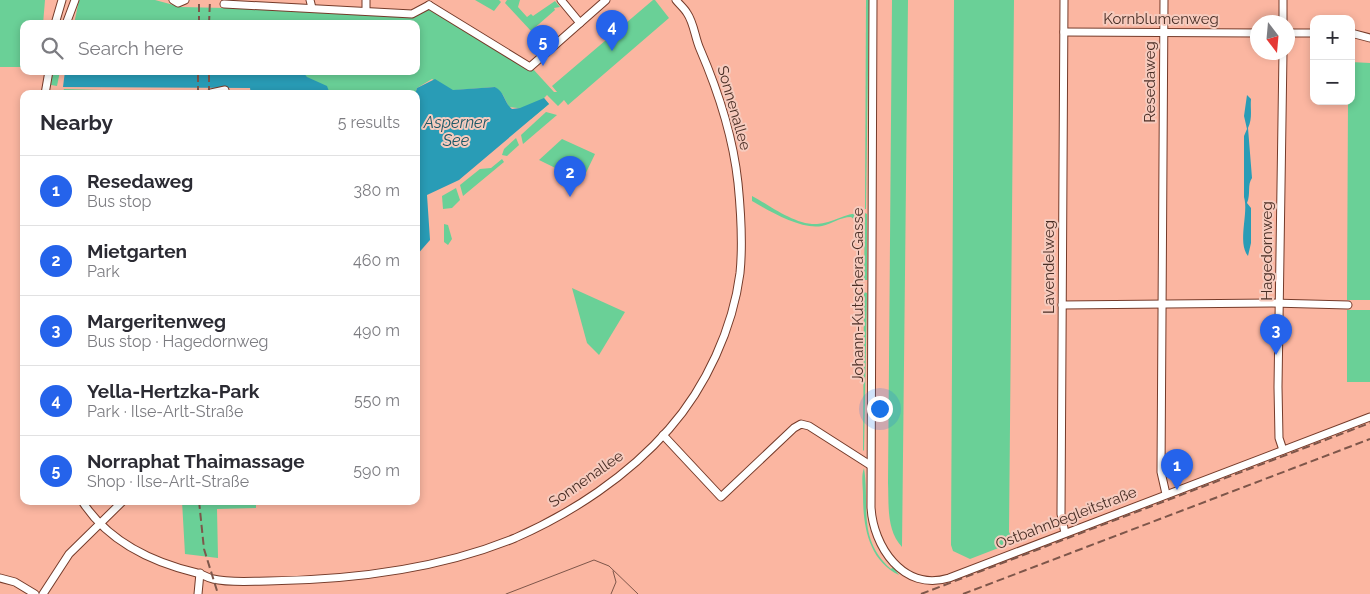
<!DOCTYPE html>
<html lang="en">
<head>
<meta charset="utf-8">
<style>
	:root { --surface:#fff; --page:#f2f2f3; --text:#2b2b33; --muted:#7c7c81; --line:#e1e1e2; --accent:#2563eb }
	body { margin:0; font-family:Raleway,sans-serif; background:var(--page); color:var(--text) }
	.controls { position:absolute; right:15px; top:15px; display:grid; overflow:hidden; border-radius:10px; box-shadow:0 2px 8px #0003 }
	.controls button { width:45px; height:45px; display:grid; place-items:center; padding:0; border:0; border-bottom:1px solid var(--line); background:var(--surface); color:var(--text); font:25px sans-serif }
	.compass { position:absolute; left:1250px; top:15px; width:45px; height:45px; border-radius:50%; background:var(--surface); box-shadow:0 2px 8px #0003; rotate:164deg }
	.you { position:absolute; left:879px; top:408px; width:18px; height:18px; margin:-12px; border:4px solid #fff; border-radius:50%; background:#1a73e8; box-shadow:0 0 0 8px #1a73e833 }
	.badge { display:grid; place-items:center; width:32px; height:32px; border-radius:50%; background:var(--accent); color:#fff; font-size:16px; font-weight:700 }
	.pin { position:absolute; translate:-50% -41px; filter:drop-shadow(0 1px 2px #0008) }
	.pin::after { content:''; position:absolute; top:26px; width:18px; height:15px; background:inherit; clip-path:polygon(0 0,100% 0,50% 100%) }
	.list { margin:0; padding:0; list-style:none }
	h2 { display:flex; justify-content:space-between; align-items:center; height:65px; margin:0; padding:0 20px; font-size:21px }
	h2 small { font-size:16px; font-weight:400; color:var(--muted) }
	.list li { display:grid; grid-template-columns:32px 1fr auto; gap:15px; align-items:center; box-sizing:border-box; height:70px; padding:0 20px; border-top:1px solid var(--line) }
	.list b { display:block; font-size:19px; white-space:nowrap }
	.list p { margin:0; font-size:16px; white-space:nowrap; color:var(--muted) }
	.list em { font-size:16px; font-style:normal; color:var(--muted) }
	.icon { flex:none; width:28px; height:28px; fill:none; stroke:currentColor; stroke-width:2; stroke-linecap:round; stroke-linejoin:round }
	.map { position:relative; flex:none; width:1370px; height:594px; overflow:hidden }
	.search { position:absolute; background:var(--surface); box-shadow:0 2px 8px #0003; left:20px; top:20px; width:400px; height:55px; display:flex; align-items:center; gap:12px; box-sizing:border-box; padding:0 18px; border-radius:10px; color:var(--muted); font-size:19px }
	.panel { position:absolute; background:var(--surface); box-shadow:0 2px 8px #0003; left:20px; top:90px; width:400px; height:415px; border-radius:10px }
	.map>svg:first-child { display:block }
	.green { fill:#6ad097 }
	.water { fill:#299cb6 }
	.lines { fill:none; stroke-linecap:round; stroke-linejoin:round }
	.minor-casing { stroke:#753b2a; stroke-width:9 }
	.minor { stroke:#fff; stroke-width:7 }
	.tram { stroke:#7e564a; stroke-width:1 }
	.rail { stroke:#7e564a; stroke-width:2; stroke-dasharray:8 4; stroke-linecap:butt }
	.labels { text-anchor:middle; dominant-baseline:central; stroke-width:4; stroke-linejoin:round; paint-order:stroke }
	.street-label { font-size:15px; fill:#492e25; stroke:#f6cbbe }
	.water-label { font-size:16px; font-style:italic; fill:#1d5867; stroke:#f6cbbe }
</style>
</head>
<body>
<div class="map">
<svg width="1370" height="594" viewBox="0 0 1370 594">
	<rect width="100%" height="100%" fill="#fbb6a1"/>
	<g class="green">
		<polygon points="0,0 45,0 43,24 24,24 24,67 0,67"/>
		<polygon points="79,0 155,0 181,7 225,8 230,5 414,16 430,9 526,69 533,69 554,92 557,92 552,86 653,0 655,0 669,18 568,105 564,100 558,106 547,95 544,98 549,104 531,119 526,109 509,107 503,95 495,87 456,90 454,94 432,79 417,88 415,94 326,94 303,74 302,71 416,71 416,24 74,24"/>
		<polygon points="475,0 499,0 501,2 494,11"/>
		<polygon points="507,0 520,0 518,7 527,17 531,14 533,16 555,1 560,7 554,8 555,10 531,31 505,3"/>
		<polygon points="866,0 869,0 866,209 865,209"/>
		<path d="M892,0H908L902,547C886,530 889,504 888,483Z"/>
		<polygon points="954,0 1014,0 1009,532 1014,542 970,559 953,551 951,545"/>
		<polygon points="1351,62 1370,63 1370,300 1347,300 1348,101 1351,101"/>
		<polygon points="53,71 60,71 57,86 51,85"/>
		<polygon points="64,89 102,90 103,91 102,94 62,94"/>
		<polygon points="110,90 137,90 139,92 104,94"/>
		<polygon points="546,112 557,115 523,144 521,135"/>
		<polygon points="516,138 519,145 507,156 502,155 504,149"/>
		<polygon points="562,139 595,154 582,181 539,160"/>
		<polygon points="502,159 504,162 463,196 460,185 480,169 491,168"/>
		<polygon points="456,188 460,200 452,208 443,209 442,196"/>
		<path d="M752,196C771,206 795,225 817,224C833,223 846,212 863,213V226L851,217C840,217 832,224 822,226C801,230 769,211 752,201Z"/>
		<polygon points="865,213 867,214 867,280 864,280"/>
		<polygon points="444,224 448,225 452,239 448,245 444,242"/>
		<polygon points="572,288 625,312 599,355 587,343"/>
		<polygon points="864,292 867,293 864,451 863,450"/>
		<rect x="1347" y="310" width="23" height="72"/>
		<path d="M864,468C870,507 857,539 891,569L893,567L899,575C868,560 863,525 863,495C863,486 861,476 864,468Z"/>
		<polygon points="182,501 256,501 256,508 217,509 218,558 185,554"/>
	</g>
	<g class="water">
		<polygon points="65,71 302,71 307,77 327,86 330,94 251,94 250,88 63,87"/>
		<path d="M435,79L453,90L495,87C505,92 504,103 512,109L520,108L544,98L549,104L459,180L427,195L430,240L416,256L415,94L417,88Z"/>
		<path d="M1247,95L1251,99C1250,108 1253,118 1248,128L1252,178C1247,185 1251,194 1247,203L1251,208V243L1248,256C1237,242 1249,213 1244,197V136L1247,129L1244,116Z"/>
	</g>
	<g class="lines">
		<defs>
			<g id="minor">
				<polyline points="173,0 178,3 185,0"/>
				<polyline points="310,0 312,8"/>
				<polyline points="366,0 366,11"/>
				<polyline points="561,0 580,23"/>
				<path d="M873,0L871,507C873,546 903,592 949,578L1370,417"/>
				<polyline points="1064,0 1061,514 1065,533"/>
				<polyline points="1164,0 1161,472 1166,494"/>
				<polyline points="224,4 412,14 429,5"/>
				<polyline points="429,5 530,67 606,0"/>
				<polyline points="1283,22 1283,0"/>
				<polyline points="55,24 62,0"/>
				<polyline points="66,24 75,0"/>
				<polyline points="1064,32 1258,33"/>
				<polyline points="1288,33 1314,33"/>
				<polyline points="1351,33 1370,38"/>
				<polyline points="1283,52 1278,387 1279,438 1283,450"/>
				<polyline points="211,93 225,90"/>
				<polyline points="45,94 49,71"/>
				<polyline points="1062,305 1272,303 1348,305"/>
				<polyline points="663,435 721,497 794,428 801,424 809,426 870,465"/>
				<path d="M82,501C108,542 151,562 197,573C203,574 207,578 213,579C230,583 251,581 268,581C352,580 437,570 515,538C572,513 628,476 669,429C706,387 733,328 740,273C743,243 741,213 738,183C733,136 719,93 700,49C695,38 694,23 687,13C684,8 679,4 676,0"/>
				<polyline points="0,578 15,582 35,594"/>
				<polyline points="43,594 69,554 123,501"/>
				<polyline points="198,594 200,573"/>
			</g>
		</defs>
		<use href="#minor" class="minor-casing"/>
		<use href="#minor" class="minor"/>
		<g class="tram">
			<polyline points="506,594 594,560 609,566 638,594"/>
			<polyline points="611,594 616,582 613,571"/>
		</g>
		<g class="rail">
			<polyline points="199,24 199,0"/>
			<polyline points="209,24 210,0"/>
			<polyline points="198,94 198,71"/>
			<polyline points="209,94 209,71"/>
			<polyline points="199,501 204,549 218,594"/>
			<polyline points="921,594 1370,423"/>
			<polyline points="963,594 1370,439"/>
		</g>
	</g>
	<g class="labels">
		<g class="street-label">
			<text x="1161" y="19">Kornblumenweg</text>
			<text transform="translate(1150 82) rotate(-90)">Resedaweg</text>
			<text transform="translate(734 108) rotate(74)">Sonnenallee</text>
			<text transform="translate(1267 251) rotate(-90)">Hagedornweg</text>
			<text transform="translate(1049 267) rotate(-90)">Lavendelweg</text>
			<text transform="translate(858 295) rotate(-90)">Johann-Kutschera-Gasse</text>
			<text transform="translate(586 479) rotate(-35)">Sonnenallee</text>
			<text transform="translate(1066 518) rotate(-21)">Ostbahnbegleitstraße</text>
		</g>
		<g class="water-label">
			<text x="456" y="122">Asperner<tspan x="456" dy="18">See</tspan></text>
		</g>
	</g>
</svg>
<div class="controls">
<button>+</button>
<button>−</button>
</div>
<svg class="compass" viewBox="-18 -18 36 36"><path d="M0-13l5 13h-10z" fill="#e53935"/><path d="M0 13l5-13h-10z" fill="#7c7c81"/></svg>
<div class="you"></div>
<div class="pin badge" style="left:1177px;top:490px">1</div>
<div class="pin badge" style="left:570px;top:197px">2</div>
<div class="pin badge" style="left:1276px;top:355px">3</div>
<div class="pin badge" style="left:612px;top:51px">4</div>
<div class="pin badge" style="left:543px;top:66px">5</div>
<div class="search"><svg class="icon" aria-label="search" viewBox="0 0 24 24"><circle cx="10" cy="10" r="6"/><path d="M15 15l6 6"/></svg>Search here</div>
<section class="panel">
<h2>Nearby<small>5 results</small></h2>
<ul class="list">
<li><span class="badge">1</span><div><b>Resedaweg</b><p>Bus stop</p></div><em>380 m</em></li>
<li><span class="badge">2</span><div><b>Mietgarten</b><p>Park</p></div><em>460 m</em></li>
<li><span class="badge">3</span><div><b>Margeritenweg</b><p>Bus stop · Hagedornweg</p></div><em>490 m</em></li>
<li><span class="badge">4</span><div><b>Yella-Hertzka-Park</b><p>Park · Ilse-Arlt-Straße</p></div><em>550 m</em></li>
<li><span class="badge">5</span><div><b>Norraphat Thaimassage</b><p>Shop · Ilse-Arlt-Straße</p></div><em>590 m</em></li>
</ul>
</section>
</div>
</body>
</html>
